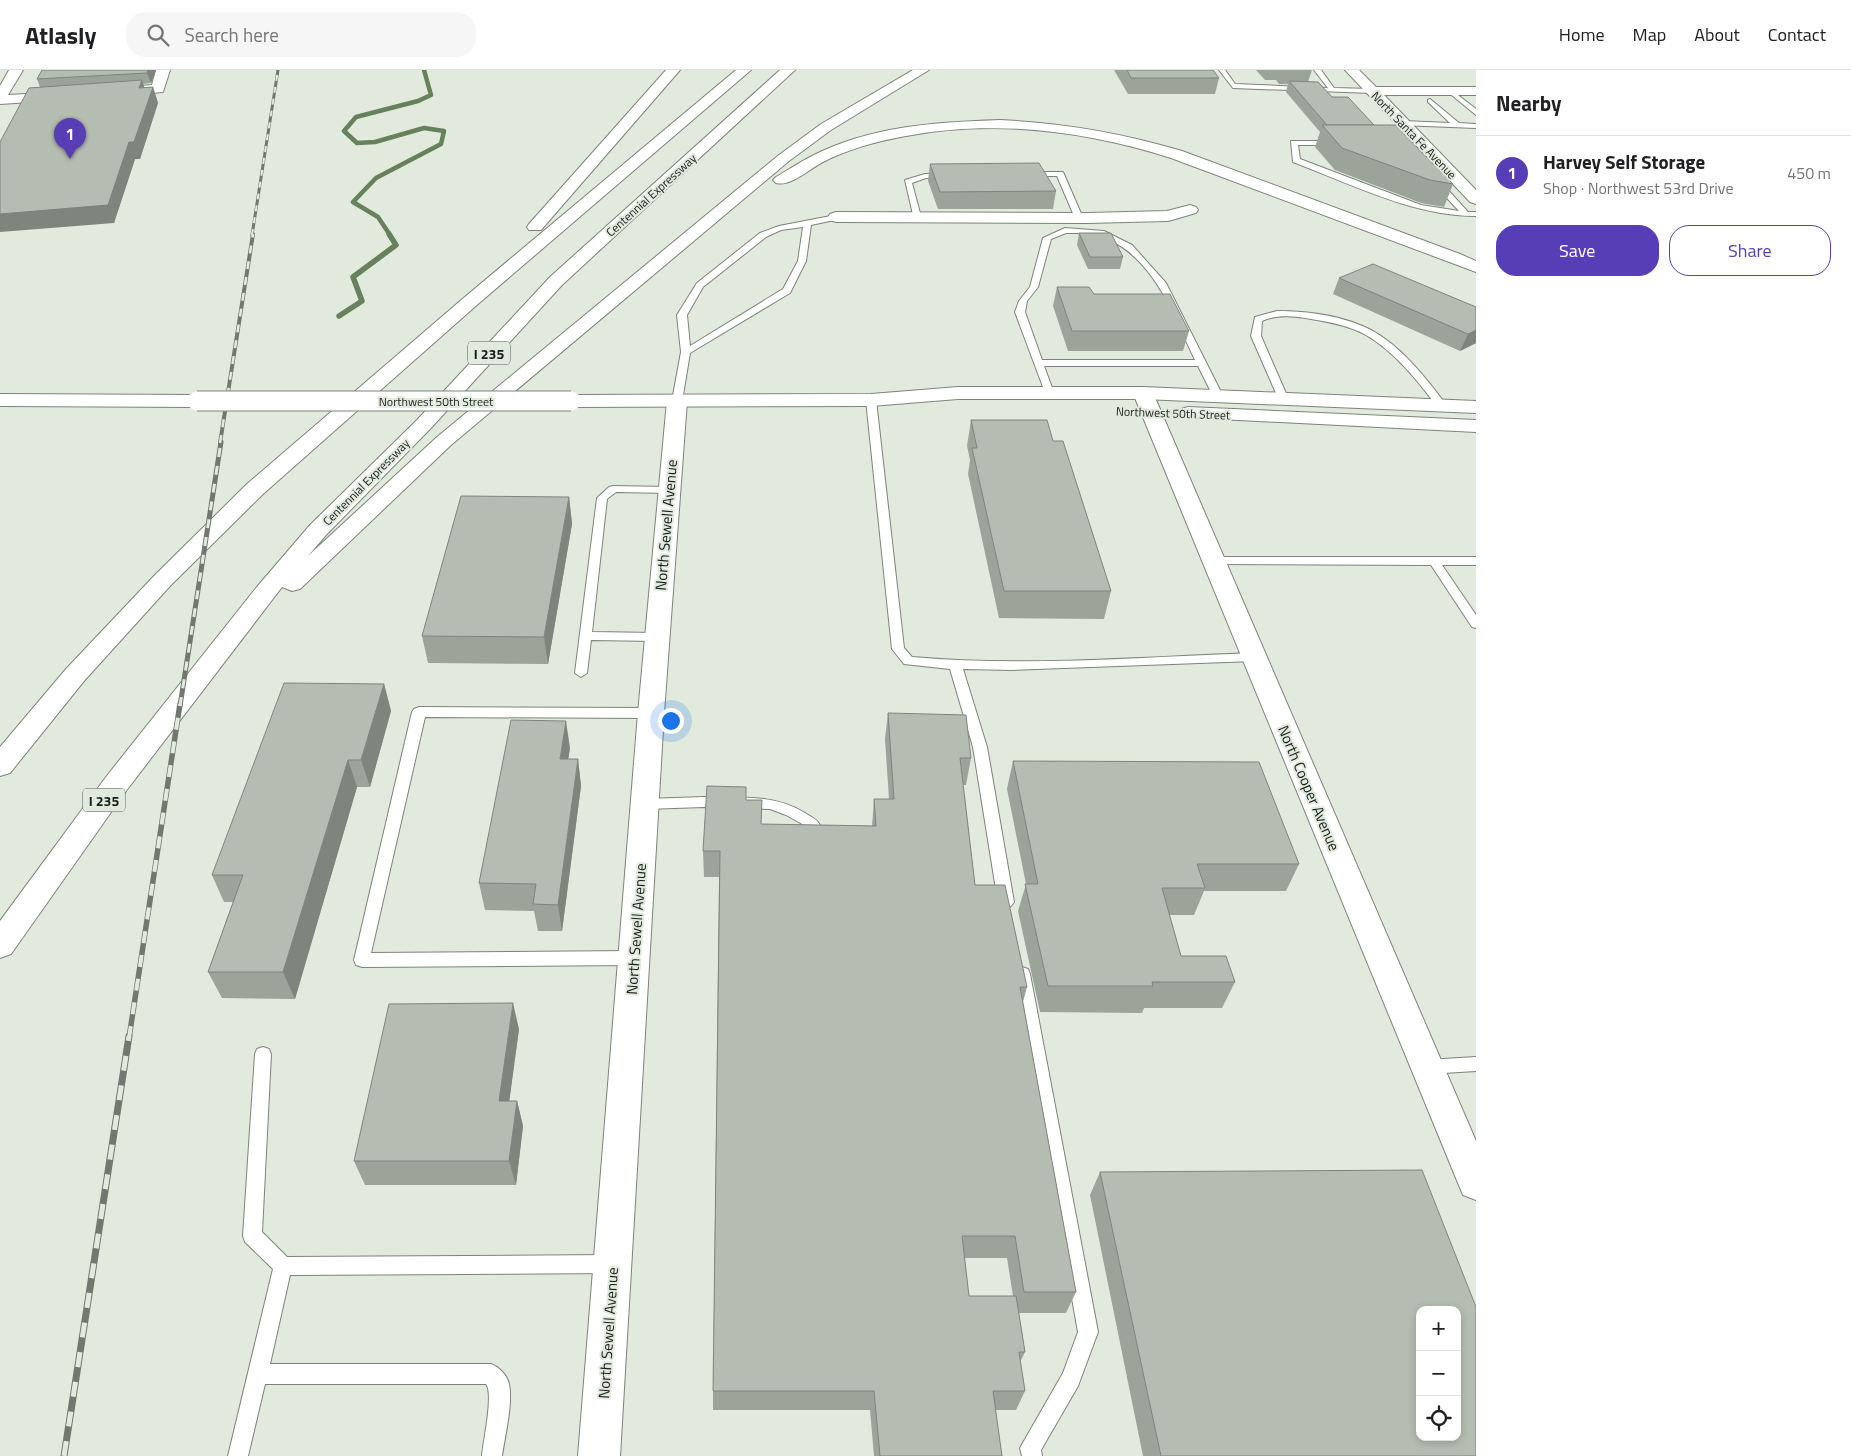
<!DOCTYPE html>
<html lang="en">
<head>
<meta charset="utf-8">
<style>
	:root { --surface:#fff; --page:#f6f6f6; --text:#202124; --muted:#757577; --line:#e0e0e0; --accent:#583eb6 }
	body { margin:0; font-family:"Titillium Web",sans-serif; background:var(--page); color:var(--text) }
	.controls { position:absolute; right:15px; bottom:15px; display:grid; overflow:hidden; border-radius:10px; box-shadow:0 2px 8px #0003 }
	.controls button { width:45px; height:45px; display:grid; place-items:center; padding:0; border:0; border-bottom:1px solid var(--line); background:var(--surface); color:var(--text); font:25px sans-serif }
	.you { position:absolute; left:670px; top:650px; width:18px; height:18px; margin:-12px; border:4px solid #fff; border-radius:50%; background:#1a73e8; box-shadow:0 0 0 8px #1a73e833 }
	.badge { display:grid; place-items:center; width:32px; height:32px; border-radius:50%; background:var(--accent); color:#fff; font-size:16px; font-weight:700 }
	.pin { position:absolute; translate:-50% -41px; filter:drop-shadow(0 1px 2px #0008) }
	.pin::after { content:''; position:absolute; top:26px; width:18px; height:15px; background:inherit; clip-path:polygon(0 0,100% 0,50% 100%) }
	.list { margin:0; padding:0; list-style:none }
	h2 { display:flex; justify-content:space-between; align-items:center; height:65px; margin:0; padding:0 20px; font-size:21px }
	h2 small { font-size:16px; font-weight:400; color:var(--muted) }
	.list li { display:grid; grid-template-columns:32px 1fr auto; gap:15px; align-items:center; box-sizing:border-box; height:75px; padding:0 20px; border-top:1px solid var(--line) }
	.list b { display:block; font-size:19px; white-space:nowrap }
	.list p { margin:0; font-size:16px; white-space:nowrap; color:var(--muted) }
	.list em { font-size:16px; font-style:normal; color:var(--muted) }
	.actions { display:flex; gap:10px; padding:15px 20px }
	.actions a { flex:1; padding:11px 0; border:1px solid var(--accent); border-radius:20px; text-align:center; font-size:18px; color:var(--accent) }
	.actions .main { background:var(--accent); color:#fff }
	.icon { flex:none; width:28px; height:28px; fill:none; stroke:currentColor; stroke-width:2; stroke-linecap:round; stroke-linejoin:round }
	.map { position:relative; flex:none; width:1476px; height:1386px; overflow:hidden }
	header { display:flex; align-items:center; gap:30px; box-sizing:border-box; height:70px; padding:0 25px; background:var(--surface); border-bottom:1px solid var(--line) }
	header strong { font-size:24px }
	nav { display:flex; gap:28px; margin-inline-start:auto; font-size:18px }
	.search { width:350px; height:45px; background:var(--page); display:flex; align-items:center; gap:12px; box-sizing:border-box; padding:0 18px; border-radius:20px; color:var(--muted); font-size:19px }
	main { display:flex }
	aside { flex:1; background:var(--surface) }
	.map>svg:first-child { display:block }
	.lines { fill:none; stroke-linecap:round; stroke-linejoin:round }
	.stream-far1 { stroke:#67815d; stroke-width:4.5 }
	.stream { stroke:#67815d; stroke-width:5.5 }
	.service-casing { stroke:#7c8479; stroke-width:2 }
	.minor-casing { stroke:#7c8479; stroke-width:2 }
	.secondary-casing { stroke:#7c8479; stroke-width:2 }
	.motorway-casing { stroke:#7c8479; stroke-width:2 }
	.service { fill:#fff; fill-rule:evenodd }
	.minor { fill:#fff; fill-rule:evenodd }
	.secondary { fill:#fff; fill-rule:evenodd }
	.motorway { fill:#fff; fill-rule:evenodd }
	.rail-far4-casing { stroke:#727770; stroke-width:3 }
	.rail-far3-casing { stroke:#727770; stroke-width:4 }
	.rail-far2-casing { stroke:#727770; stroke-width:5 }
	.rail-far1-casing { stroke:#727770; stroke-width:5.5 }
	.rail-casing { stroke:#727770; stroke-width:7 }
	.rail-far4 { stroke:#e2eade; stroke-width:2; stroke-dasharray:6; stroke-linecap:butt }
	.rail-far3 { stroke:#e2eade; stroke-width:2.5; stroke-dasharray:8; stroke-linecap:butt }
	.rail-far2 { stroke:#e2eade; stroke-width:3; stroke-dasharray:9; stroke-linecap:butt }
	.rail-far1 { stroke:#e2eade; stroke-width:4; stroke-dasharray:12; stroke-linecap:butt }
	.rail { stroke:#e2eade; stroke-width:5; stroke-dasharray:15; stroke-linecap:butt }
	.secondary-bridge-casing { stroke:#7c8479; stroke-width:21; stroke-linecap:butt }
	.secondary-bridge { stroke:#fff; stroke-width:19 }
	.wall { fill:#9ca399; fill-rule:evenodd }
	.shaded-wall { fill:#7f847d }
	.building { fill:#b5bdb2; stroke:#7f847d; fill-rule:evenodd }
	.labels { text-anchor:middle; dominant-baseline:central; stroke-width:4; stroke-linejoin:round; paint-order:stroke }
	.far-street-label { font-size:12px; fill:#1b1e1a; stroke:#e2eade }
	.shield { fill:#e2eade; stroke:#575b55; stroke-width:1 }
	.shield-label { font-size:14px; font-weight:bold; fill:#1b1e1a }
	.street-label { font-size:15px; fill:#1b1e1a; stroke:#e2eade }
</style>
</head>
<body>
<header>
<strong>Atlasly</strong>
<div class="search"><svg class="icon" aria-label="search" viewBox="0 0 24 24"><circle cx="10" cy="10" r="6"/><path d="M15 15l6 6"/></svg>Search here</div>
<nav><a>Home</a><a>Map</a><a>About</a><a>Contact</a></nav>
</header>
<main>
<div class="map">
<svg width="1476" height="1386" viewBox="0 0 1476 1386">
	<rect width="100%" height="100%" fill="#e2eade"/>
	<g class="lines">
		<polyline class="stream-far1" points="390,165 378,147 353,132 376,108 441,74 444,61 424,58 375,72 357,73 344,61 356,47 418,31 431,25 424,0"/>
		<polyline class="stream" points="339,246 362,231 353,207 396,175 389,164"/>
		<defs>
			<g id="service">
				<polygon points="1219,0 1225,0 1235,14 1328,18 1314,0 1321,0 1334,18 1372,19 1375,21 1372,23 1233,18"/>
				<polygon points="1450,19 1476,39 1476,45 1448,22 1447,21"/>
				<polygon points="1430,29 1459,53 1476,54 1476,58 1400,55 1400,51 1403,51 1450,53 1428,32 1428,30"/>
				<path d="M1291,71H1338V75H1298L1300,89L1421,135L1459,141L1432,112L1439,110L1468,142H1476V146C1413,146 1351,114 1293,92Z"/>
				<polygon points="1025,102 1063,102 1083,148 1082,150 1075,148 1057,106 1025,106"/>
				<polygon points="950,103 950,107 926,108 912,113 921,147 914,149 905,110 925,104"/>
				<path d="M836,145H839V149L811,155L806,191L790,223L690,283L682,331L681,333H673L672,331L681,282L677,245L697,213L760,163L779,156ZM803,157L798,191L783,219L690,276L687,245L703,217L766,167L781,160Z"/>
				<path d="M1065,158L1104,161L1132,175L1166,213L1223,326L1222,328H1214L1198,296H1044L1054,323L1052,325H1046L1015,242L1019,231L1030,217L1043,168ZM1066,163C1077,163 1090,162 1100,166C1153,184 1173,244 1195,290H1042L1025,242L1027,231L1038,217L1051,169Z"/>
				<path d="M1277,241C1308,241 1344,246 1371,260C1401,276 1427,309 1447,336L1446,338H1438C1419,312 1395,282 1366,265C1350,256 1330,252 1311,249C1295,246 1278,244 1262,251L1261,266L1288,328L1287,330H1279L1251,266L1255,247Z"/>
				<path d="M871,327L876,330L904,578L912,587C1025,597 1140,587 1254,583L1260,587L1254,591L1012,600L963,599L987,677L1014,832L1011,836L1006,838L1001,836L998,832L973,677L950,599L904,594L892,579L866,330Z"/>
				<polygon points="613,416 669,417 674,420 669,423 616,422 607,429 592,562 657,563 663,567 657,571 591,570 587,603 581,607 575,603 597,428 609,417"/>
				<polygon points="1213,487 1476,487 1476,495 1442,495 1476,545 1476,558 1472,557 1431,495 1209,494 1207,491 1209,488"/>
				<polygon points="419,637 651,638 656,640 658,643 656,646 651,648 425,647 371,883 634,881 640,883 642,888 640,893 634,895 362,897 356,895 354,890 412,642 414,639"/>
				<path d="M704,727C739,728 775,724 805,743C811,747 817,749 820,755L818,759L813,760L786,745L770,739L704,737L645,739L640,738L638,734L640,730L645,729Z"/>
				<polygon points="1022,897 1028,899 1030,904 1098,1262 1078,1316 1041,1380 1042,1386 1022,1386 1020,1378 1063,1303 1078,1262 1014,904 1016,899"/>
				<path d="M263,977L269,979L271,984L262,1162L287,1187L612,1185L619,1187L621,1194L619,1201L612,1203L290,1205L270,1294H491C499,1297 507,1305 509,1314C513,1334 505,1365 502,1386H482C483,1372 494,1324 486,1314H265L248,1386H228L273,1199L245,1172L243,1166L255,984L257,979Z"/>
				<polygon points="1476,987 1476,1001 1427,1004 1421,1002 1419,997 1421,992 1427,990"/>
			</g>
			<g id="minor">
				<polygon points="9,0 23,0 8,25 61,22 68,26 61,30 0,34 0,16"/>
				<polygon points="156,0 170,0 163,22 116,26 109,22 116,18 152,15"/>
				<polygon points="1345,0 1359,0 1376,17 1476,17 1476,25 1384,25 1476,120 1476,134 1470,132"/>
				<polygon points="1190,135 1196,137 1198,140 1196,143 1168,151 1087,153 836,152 830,150 828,147 830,144 836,142 1087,143 1167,141"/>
				<polygon points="1143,317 1150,319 1153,323 1476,1071 1476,1130 1463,1125 1458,1113 1133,323 1136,319"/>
				<polygon points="677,325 684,327 687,331 664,643 620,1386 578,1386 638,643 667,331 670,327"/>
			</g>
			<g id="secondary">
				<polygon points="958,317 1143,317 1476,331 1476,343 1143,329 958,329 871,336 571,337 564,335 561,331 564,327 571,325 871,324"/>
				<polygon points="0,324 197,325 204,327 207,331 204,335 197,337 0,336"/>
				<polygon points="1188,337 1476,350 1476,362 1181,347 1178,343 1181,339"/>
			</g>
			<g id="motorway">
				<polygon points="666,0 680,0 541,160 529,160 527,157 529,154"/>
				<polygon points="736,0 751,0 478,234 263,424 170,516 84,611 10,703 0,706 0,677 66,599 154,506 247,414 466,226"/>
				<polygon points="780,0 795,0 562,215 431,358 326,465 308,486 437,367 779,85 821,54 913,0 929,0 831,60 789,91 451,375 300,519 292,521 282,517 126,721 11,884 0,888 0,851 106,707 256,518 310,455 417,350 550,207"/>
				<path d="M1000,50C1063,53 1122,63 1182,81L1460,184L1476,191V202L1171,88C1087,61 994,49 906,66C878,71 848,79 823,92C809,99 791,117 776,113L773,110L776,107C788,100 800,92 812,86C870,56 937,52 1000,50Z"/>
			</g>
		</defs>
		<use href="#service" class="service-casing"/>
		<use href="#minor" class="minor-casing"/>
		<use href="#secondary" class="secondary-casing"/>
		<use href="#motorway" class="motorway-casing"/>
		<use href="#service" class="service"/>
		<use href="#minor" class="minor"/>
		<use href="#secondary" class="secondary"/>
		<use href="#motorway" class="motorway"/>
		<defs>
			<polyline id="rail-far4" points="252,165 278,0"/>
			<polyline id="rail-far3" points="220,373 253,164"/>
			<polyline id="rail-far2" points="180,636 221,372"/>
			<polyline id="rail-far1" points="129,968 180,634"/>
			<polyline id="rail" points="64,1386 129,966"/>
		</defs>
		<use href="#rail-far4" class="rail-far4-casing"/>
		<use href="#rail-far3" class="rail-far3-casing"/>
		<use href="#rail-far2" class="rail-far2-casing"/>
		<use href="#rail-far1" class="rail-far1-casing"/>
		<use href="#rail" class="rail-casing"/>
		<use href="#rail-far4" class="rail-far4"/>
		<use href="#rail-far3" class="rail-far3"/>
		<use href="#rail-far2" class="rail-far2"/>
		<use href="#rail-far1" class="rail-far1"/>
		<use href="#rail" class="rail"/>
		<defs>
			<polyline id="secondary-bridge" points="197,331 571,331"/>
		</defs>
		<use href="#secondary-bridge" class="secondary-bridge-casing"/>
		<use href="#secondary-bridge" class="secondary-bridge"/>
	</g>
	<g class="wall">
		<polygon points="42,0 156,0 151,13 143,14 144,18 153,17 158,33 140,89 135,89 114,153 40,17 37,9"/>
		<polygon points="1114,0 1213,0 1219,8 1215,24 1128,24"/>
		<polygon points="1256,0 1312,0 1308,12 1374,55 1453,114 1444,137 1421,133 1335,100 1315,77 1320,62 1286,22 1288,14 1279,14 1276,10 1265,10"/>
		<polygon points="930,94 1056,121 1053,139 938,139 928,111"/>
		<polygon points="1079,163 1123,187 1120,199 1088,199 1077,175"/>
		<polygon points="1339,208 1476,237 1476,273 1460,281 1333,224"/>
		<polygon points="1057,217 1094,224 1189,261 1183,281 1068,281 1053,236"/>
		<polygon points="971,350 1053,371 1111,521 1104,549 999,548 968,404 970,390 967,376"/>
		<polygon points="569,427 572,454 548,594 428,593 422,566"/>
		<polygon points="384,614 391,641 370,717 357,717 295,929 222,928 208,902 233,832 224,832 212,805"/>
		<path d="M888,643L971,688L966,715H963L975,815L1027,917L1023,932L1076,1222L1066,1243H1019L1025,1282L1020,1292L1025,1321L1016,1340H995L1002,1386H874L870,1340H713V1321L719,807H704L703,781L746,730L761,754L872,756L874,729H889L885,669ZM964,1188H1007L1013,1226H969Z"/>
		<polygon points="570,678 568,689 578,689 581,716 562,861 538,861 534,841 485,840 479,813"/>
		<polygon points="1013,691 1299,794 1286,821 1204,821 1194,845 1169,845 1181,886 1235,912 1222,938 1144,938 1142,943 1040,942 1018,841 1026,814 1007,719"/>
		<polygon points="519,959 509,1031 517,1031 523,1056 516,1115 365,1115 354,1091"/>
		<polygon points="1100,1102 1476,1386 1143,1386 1090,1125"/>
	</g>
	<g class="shaded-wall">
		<polygon points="148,0 156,0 151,13 147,3"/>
		<polygon points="142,10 147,26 139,18"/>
		<polygon points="153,17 158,33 140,89 135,89 114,153 0,162 0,144 129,72"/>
		<polygon points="1476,260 1476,273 1460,281 1468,264"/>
		<polygon points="569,427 572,454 548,594 544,567"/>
		<polygon points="384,614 391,641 370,717 361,690"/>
		<polygon points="566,651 570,678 564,716 560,689"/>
		<polygon points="578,689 581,716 562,861 558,835"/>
		<polygon points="348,690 357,717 295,929 283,902"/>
		<polygon points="513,933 519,959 506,1056 499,1031"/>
		<polygon points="517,1031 523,1056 516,1115 509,1091"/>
	</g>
	<g class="building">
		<polygon points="42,0 148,0 147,3 37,9"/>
		<polygon points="1127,0 1213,0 1219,8 1131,8"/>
		<polygon points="142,10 139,18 153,17 134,72 129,72 108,135 0,144 0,72 29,18"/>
		<polygon points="1289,11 1318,12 1332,27 1348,27 1374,55 1327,55"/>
		<polygon points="1322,55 1395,55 1453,114 1430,110 1342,78"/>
		<polygon points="1039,93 1056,121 940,122 930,94"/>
		<polygon points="1079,163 1111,163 1123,187 1090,187"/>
		<polygon points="1373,194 1476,237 1476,260 1468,264 1339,208"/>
		<polygon points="1057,217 1089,217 1094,224 1170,224 1189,261 1072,261"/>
		<polygon points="971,350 1047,350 1053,371 1063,371 1111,521 1004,521 972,378 977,378"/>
		<polygon points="461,426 569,427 544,567 422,566"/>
		<polygon points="284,613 384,614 361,690 348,690 283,902 208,902 243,805 212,805"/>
		<polygon points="888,643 966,645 971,688 960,688 975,815 1005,815 1027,917 1020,917 1076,1222 1024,1222 1015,1166 962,1166 969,1226 1016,1226 1025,1282 1019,1282 1025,1321 993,1321 1002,1386 880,1386 874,1321 713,1321 720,781 703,781 707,716 746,717 746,730 762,730 761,754 876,756 874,729 894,729"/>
		<polygon points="511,650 566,651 560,689 578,689 558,835 533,834 536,814 479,813"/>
		<polygon points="1013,691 1259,692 1299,794 1197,794 1205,818 1162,818 1181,886 1226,886 1235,912 1152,912 1153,916 1048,916 1025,814 1038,814"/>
		<polygon points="513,933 499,1031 517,1031 509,1091 354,1091 389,934"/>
		<path d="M1422,1100L1476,1237V1386H1161L1100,1102ZM1420,1240H1457V1367H1420Z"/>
	</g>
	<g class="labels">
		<g class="far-street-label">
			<text transform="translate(1414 65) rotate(46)">North Santa Fe Avenue</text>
			<text transform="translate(651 125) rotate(-42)">Centennial Expressway</text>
			<text x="436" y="331">Northwest 50th Street</text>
			<text transform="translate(1173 343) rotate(2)">Northwest 50th Street</text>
			<text transform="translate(366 412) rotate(-45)">Centennial Expressway</text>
		</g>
		<g class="shield">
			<rect x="468" y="271.5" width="42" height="23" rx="4"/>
			<rect x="83" y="718.5" width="42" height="23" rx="4"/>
		</g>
		<g class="shield-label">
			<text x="489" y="283">I 235</text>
			<text x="104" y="730">I 235</text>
		</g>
		<g class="street-label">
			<text transform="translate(666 455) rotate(-85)">North Sewell Avenue</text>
			<text transform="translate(1309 718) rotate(67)">North Cooper Avenue</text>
			<text transform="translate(636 859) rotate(-86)">North Sewell Avenue</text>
			<text transform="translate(608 1263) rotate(-86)">North Sewell Avenue</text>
		</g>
	</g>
</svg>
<div class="controls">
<button>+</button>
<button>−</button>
<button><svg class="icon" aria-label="locate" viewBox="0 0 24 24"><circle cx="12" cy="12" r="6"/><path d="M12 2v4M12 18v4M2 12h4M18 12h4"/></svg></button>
</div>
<div class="you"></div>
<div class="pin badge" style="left:70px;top:89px">1</div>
</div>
<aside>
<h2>Nearby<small></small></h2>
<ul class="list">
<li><span class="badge">1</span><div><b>Harvey Self Storage</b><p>Shop · Northwest 53rd Drive</p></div><em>450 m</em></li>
</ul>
<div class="actions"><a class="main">Save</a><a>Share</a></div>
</aside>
</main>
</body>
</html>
